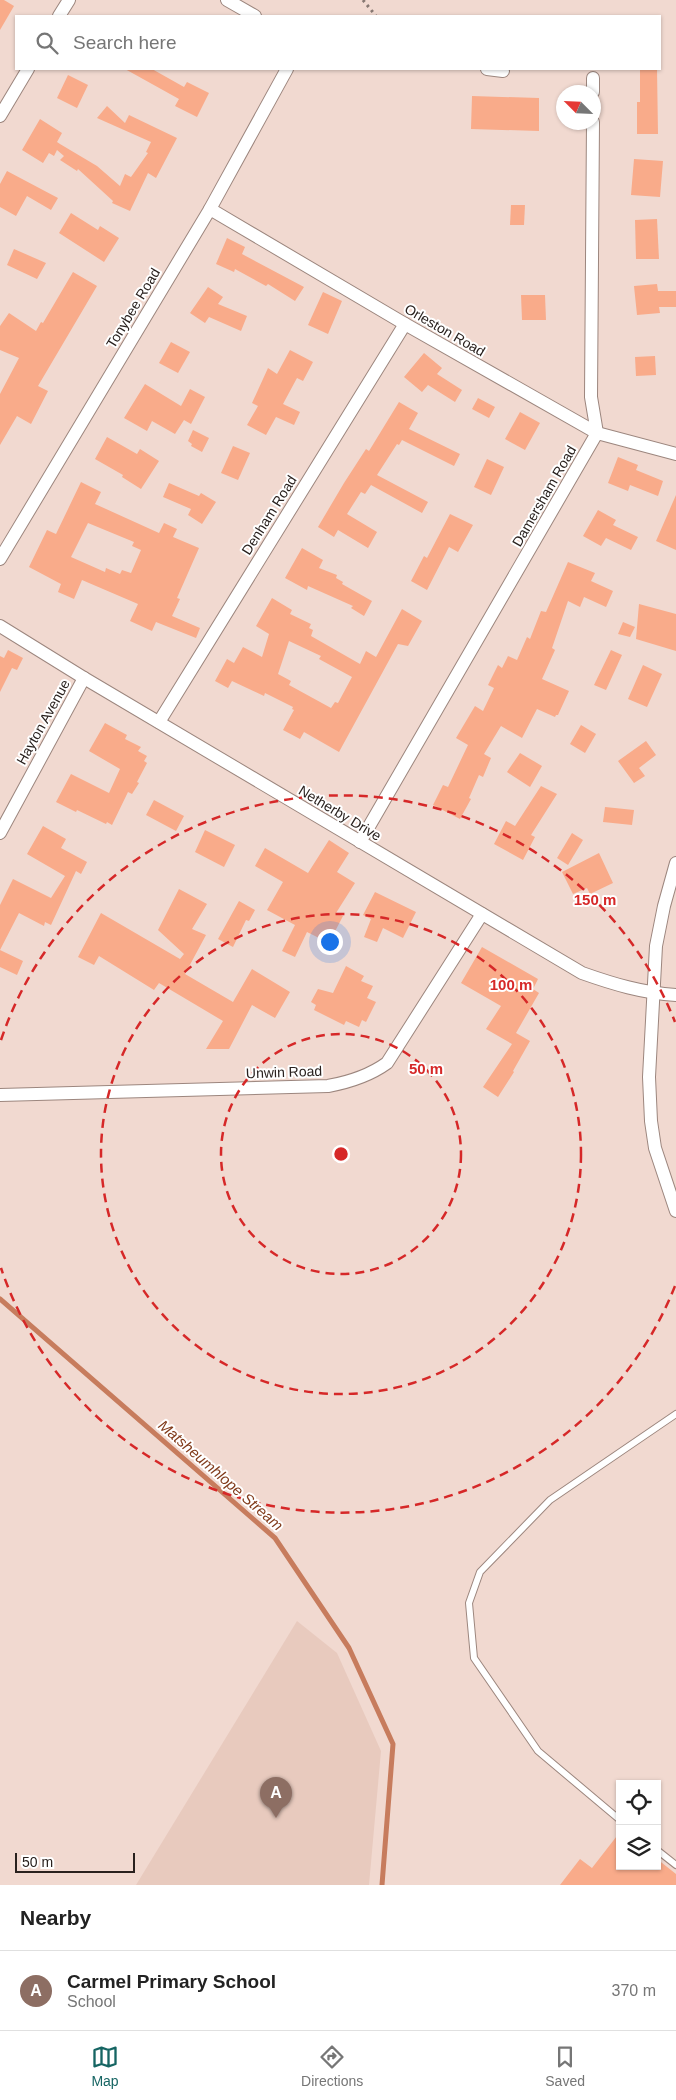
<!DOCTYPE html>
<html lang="en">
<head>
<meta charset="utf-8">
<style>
	:root { --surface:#fff; --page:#f6f6f6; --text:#222; --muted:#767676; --line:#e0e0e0; --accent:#166563 }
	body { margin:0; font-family:Arial,sans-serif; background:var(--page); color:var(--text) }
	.controls { position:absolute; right:15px; bottom:15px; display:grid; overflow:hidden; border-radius:0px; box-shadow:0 1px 4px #0004 }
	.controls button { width:45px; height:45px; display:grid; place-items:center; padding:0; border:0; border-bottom:1px solid var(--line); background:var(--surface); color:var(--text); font:25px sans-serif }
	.compass { position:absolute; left:556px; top:85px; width:45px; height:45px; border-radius:50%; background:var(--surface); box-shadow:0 1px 4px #0004; rotate:294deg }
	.scale { position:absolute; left:15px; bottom:12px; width:120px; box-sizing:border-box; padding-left:5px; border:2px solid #29211e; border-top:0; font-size:14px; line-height:18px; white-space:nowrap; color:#29211e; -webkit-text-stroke:4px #fff; paint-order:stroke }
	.you { position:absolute; left:329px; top:941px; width:18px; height:18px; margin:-12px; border:4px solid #fff; border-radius:50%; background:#1a73e8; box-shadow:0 0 0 8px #1a73e833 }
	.badge { display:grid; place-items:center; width:32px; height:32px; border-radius:50%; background:var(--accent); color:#fff; font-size:16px; font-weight:700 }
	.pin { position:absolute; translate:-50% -41px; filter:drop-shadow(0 1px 2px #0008) }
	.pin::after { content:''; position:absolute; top:26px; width:18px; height:15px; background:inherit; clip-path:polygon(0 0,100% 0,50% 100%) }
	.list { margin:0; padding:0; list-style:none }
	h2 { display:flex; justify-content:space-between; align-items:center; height:65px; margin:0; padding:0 20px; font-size:21px }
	h2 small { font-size:16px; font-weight:400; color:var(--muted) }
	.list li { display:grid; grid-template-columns:32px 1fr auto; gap:15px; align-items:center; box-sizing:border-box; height:80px; padding:0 20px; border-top:1px solid var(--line) }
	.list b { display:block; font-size:19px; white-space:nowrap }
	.list p { margin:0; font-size:16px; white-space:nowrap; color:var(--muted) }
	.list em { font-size:16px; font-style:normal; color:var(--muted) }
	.icon { flex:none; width:28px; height:28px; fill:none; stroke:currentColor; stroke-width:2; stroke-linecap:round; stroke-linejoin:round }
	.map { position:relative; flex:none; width:676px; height:1885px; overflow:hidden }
	.search { position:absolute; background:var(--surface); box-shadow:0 1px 4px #0004; left:15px; right:15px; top:15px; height:55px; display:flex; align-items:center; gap:12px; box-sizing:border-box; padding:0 18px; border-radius:0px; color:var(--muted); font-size:19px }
	.sheet { height:145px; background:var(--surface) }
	nav { display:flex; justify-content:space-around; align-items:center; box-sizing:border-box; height:70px; border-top:1px solid var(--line); background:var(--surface); font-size:14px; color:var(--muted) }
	nav a { display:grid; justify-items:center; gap:2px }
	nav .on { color:var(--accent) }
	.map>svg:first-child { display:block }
	.built { fill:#e8cabe }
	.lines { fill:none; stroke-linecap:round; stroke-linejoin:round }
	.stream { stroke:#c77c5d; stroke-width:5 }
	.building { fill:#f9ab8a; fill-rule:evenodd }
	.lane-casing { stroke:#9c867e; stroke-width:8 }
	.street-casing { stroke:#9c867e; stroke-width:14 }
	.path { stroke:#877872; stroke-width:3; stroke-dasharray:2.5 4; stroke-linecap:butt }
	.lane { stroke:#fff; stroke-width:6 }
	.street { stroke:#fff; stroke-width:12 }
	.ring { fill:none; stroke:#d62828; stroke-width:2.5; stroke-dasharray:9 6 }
	.labels { text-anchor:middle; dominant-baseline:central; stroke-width:4; stroke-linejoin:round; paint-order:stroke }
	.street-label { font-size:14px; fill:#29211e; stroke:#fff }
	.water-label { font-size:15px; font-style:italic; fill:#813b1b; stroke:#fff }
	.centre { fill:#d62828; stroke:#fff; stroke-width:2.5 }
	.ring-label { font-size:15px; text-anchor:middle; font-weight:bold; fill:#d62828; stroke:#fff; stroke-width:4; stroke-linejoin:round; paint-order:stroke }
</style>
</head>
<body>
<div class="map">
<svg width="676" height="1885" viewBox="0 0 676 1885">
	<rect width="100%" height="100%" fill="#f1d9d0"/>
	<polygon class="built" points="297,1621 337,1653 381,1751 369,1885 136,1885"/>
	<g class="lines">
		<polyline class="stream" points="0,1299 275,1538 349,1648 393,1744 382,1885"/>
	</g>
	<g class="building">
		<polygon points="0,0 4,0 14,6 0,30"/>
		<polygon points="125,69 152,69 184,87 187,82 209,93 197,117 175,106 179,99"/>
		<polygon points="640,69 657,69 658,134 637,134 637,102 640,102"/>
		<polygon points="68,75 88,85 77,108 57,98"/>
		<polygon points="472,96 539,98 539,131 471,129"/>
		<polygon points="107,106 125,123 129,115 177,138 156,178 148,173 130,211 112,203 113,201 78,169 77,171 60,160 64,156 57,150 54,156 49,153 43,163 22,150 40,119 62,133 57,142 60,144 59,146 60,144 97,166 120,186 125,174 131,177 148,153 146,152 151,142 97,118"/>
		<polygon points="634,159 663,161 660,197 631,195"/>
		<polygon points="7,171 58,198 51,210 27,196 16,216 0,207 0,184"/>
		<polygon points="511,205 525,205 524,225 510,225"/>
		<polygon points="71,213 98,230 100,226 119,238 104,262 59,233"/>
		<polygon points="657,219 659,259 636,259 635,220"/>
		<polygon points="227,238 245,247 242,254 304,287 295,301 268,284 266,286 235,269 234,272 216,264"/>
		<polygon points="14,249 46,263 37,279 7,265"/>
		<polygon points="73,272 97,286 38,386 48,391 31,424 17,416 0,445 0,394 19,358 0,350 0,326 9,313 36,331 41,322 43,323"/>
		<polygon points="657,284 658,291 676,291 676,307 659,307 660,313 637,315 634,286"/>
		<polygon points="208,287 223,297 218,304 247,316 241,331 209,317 205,323 190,313"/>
		<polygon points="323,292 342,301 328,334 308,325"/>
		<polygon points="521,295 545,295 546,320 522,320"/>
		<polygon points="171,342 190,352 178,373 159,363"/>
		<polygon points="290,350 313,362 303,381 297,378 283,404 300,412 294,425 276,417 266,435 247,425 258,406 252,403 268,368 277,374"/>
		<polygon points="424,353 442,368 437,374 462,390 455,402 428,385 422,392 404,377"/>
		<polygon points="655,356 656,375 636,376 635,357"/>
		<polygon points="145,384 181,406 190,389 205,397 191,424 184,420 175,434 152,421 147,431 124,418"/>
		<polygon points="478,398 495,407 489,418 472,409"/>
		<polygon points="399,402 418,413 409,429 460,454 454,466 402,440 399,445 397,444 377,475 428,502 422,513 371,485 365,494 361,492 347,514 377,532 368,548 338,530 334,537 318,527 344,483 366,449 369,451"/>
		<polygon points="520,412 540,423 525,450 505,439"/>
		<polygon points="193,430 209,438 202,452 191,446 192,444 188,441"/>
		<polygon points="107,437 137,454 140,449 159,461 141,489 122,477 123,475 95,459"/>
		<polygon points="233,446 250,453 238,480 221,473"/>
		<polygon points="618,457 638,465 636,470 663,481 658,496 630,485 628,491 608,483"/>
		<polygon points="487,459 504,467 491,495 474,487"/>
		<path d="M81,482L101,492L95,504L159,533L164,523L177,529L173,537L199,548L177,598L180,599L172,616L200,628L196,638L156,622L152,631L130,621L138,604L82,580L74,599L58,592L61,584L29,567L47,530L56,534ZM88,523L134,542L132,546L141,550L131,573L122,570L120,574L106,568L105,572L71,557Z"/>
		<polygon points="169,483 199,496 201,493 216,502 202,524 188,515 191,509 163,497"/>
		<polygon points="676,495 676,550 656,541"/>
		<polygon points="598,510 616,520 613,525 638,537 631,550 606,538 601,546 583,536"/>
		<polygon points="450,514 473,525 458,552 449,547 427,590 411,581 424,556 427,558"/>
		<polygon points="302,548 323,560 319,568 337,575 336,578 343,582 342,584 372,601 364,616 351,608 353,606 308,586 307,590 285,578"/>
		<polygon points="568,562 595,573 591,581 613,591 606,607 584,597 580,607 568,601 552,648 555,650 542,679 569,691 558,715 556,715 555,717 537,709 522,738 501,726 484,754 491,758 483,777 479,775 469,798 471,799 460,819 433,805 443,785 448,787 468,745 456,738 475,706 483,711 494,688 488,685 498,665 502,668 508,656 517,660 527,637 530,639 541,611 546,612"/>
		<path d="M272,598L292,610L290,614L311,624L309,628L313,630L311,636L360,664L366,651L376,657L402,609L422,621L408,646L398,644L339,752L304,732L300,739L283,730L294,710L292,709L293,707L265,693L264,696L232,681L228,688L215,681L227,659L234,663L243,647L262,657L269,634L256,626ZM289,641L321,656L319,659L352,677L338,703L335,702L331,708L289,685L291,681L278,674Z"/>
		<polygon points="639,604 676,614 676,651 636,639"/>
		<polygon points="623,622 635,627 630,637 618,634"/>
		<polygon points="8,650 23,658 17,670 12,668 0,692 0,656 4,658"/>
		<polygon points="611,650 622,655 606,690 594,685"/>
		<polygon points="643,665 662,674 647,707 628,699"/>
		<polygon points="105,723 127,735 125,739 141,747 138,751 147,756 144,761 147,763 137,782 139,783 132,794 128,792 112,825 107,822 106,824 77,810 76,812 56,802 71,774 109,793 120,769 89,751"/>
		<polygon points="581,725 596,734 585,753 570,744"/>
		<polygon points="646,741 656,755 639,768 645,776 634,783 618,761"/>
		<polygon points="520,753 542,766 530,787 507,772"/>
		<polygon points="541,786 557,794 531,835 535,837 523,860 494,844 506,821 515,826"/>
		<polygon points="154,800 184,816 176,831 146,815"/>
		<polygon points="605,807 634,810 632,825 603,822"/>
		<polygon points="43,826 66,839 61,848 87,862 81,874 76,871 51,925 45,922 44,926 19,913 0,950 23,961 17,975 0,967 0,905 13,879 51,898 65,876 27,854"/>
		<polygon points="205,830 235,845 224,867 195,852"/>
		<polygon points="572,833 583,840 568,865 557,858"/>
		<polygon points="329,840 349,853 337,872 355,883 336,913 343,916 329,943 307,932 295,957 282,951 295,925 267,910 283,882 255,866 265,848 308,873"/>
		<polygon points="599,853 613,883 590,894 587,888 573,894 562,872"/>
		<polygon points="179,889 207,904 192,929 206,935 185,974 233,1002 252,969 290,992 275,1018 252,1005 229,1049 206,1049 223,1021 159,983 154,990 99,956 94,965 78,957 101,913 180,959 184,954 158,930"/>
		<polygon points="375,892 416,912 403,938 383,928 377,942 364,937 371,919 363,915"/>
		<polygon points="239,901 255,910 249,921 246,920 233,947 218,939"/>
		<polygon points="482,947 538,979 533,989 539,993 516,1033 530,1041 513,1071 514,1072 498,1097 483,1087 512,1044 486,1029 501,1006 461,983"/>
		<polygon points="346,966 364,976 361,981 373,986 367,998 376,1002 366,1022 362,1020 359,1027 346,1021 344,1025 314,1010 316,1005 311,1002 318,989 333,993"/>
		<polygon points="620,1832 620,1866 657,1866 657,1859 676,1874 676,1885 560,1885 580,1859 592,1868"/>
	</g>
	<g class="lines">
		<defs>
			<g id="lane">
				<polyline points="620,1820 538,1751 474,1658 469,1603 480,1572 550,1500 676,1414"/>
				<polyline points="657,1850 676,1865"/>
			</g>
			<g id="street">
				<polyline points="227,0 255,16"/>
				<polyline points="59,16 69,0"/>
				<polyline points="487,69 503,71"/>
				<polyline points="593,92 593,78"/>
				<polyline points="0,116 28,69"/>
				<polyline points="210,209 405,324 597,433 676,454"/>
				<polyline points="0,559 210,209 287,69"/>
				<path d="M0,626L84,678L582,973C613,984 643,993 676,995"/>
				<polyline points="159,722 405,324"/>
				<polyline points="0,833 84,678"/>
				<polyline points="360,842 597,433 591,397 593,122"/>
				<polyline points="676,863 664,906 656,946 649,1077 651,1121 655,1148 676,1211"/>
				<path d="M0,1095L328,1086C350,1082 369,1076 387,1063L482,914"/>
			</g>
		</defs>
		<use href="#lane" class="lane-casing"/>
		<use href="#street" class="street-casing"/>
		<polyline class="path" points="363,0 376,16"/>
		<use href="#lane" class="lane"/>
		<use href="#street" class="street"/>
	</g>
	<g class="ring">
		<circle cx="341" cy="1154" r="120"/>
		<circle cx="341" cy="1154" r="240"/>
		<path d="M675 1286A359 359 0 0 1 1 1268M1 1040A359 359 0 0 1 675 1022"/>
	</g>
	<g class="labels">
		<g class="street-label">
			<text transform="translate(133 308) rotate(-59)">Tonybee Road</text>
			<text transform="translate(445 330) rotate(30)">Orleston Road</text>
			<text transform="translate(544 496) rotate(-60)">Damersham Road</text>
			<text transform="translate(269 515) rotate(-58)">Denham Road</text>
			<text transform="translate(43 722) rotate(-61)">Hayton Avenue</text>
			<text transform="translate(340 813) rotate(31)">Netherby Drive</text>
			<text transform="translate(284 1072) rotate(-2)">Unwin Road</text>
		</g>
		<g class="water-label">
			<text transform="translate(221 1475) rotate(41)">Matsheumhlope Stream</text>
		</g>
	</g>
	<circle cx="341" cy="1154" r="8" class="centre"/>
	<g class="ring-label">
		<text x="595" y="905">150 m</text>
		<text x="511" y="990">100 m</text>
		<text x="426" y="1074">50 m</text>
	</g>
</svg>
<div class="controls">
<button><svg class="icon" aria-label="locate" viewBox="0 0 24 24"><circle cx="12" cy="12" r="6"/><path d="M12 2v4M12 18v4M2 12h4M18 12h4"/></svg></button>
<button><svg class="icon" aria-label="layers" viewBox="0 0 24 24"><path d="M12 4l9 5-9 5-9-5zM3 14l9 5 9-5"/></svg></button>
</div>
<svg class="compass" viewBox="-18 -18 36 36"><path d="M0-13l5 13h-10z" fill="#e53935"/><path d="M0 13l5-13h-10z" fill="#767676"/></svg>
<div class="scale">50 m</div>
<div class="you"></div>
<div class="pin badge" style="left:276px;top:1818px;background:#8d6e63">A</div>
<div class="search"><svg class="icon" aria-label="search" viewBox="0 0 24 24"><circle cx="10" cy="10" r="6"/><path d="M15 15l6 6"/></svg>Search here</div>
</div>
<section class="sheet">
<h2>Nearby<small></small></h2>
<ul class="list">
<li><span class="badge" style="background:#8d6e63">A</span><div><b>Carmel Primary School</b><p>School</p></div><em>370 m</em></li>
</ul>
</section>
<nav>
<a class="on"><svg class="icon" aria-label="map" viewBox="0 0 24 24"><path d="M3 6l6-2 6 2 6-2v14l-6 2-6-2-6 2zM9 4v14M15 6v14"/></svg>Map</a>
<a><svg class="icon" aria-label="directions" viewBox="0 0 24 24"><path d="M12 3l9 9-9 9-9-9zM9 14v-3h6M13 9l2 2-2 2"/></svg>Directions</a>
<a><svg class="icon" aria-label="saved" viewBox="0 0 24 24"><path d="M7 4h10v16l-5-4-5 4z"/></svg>Saved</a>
</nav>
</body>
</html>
